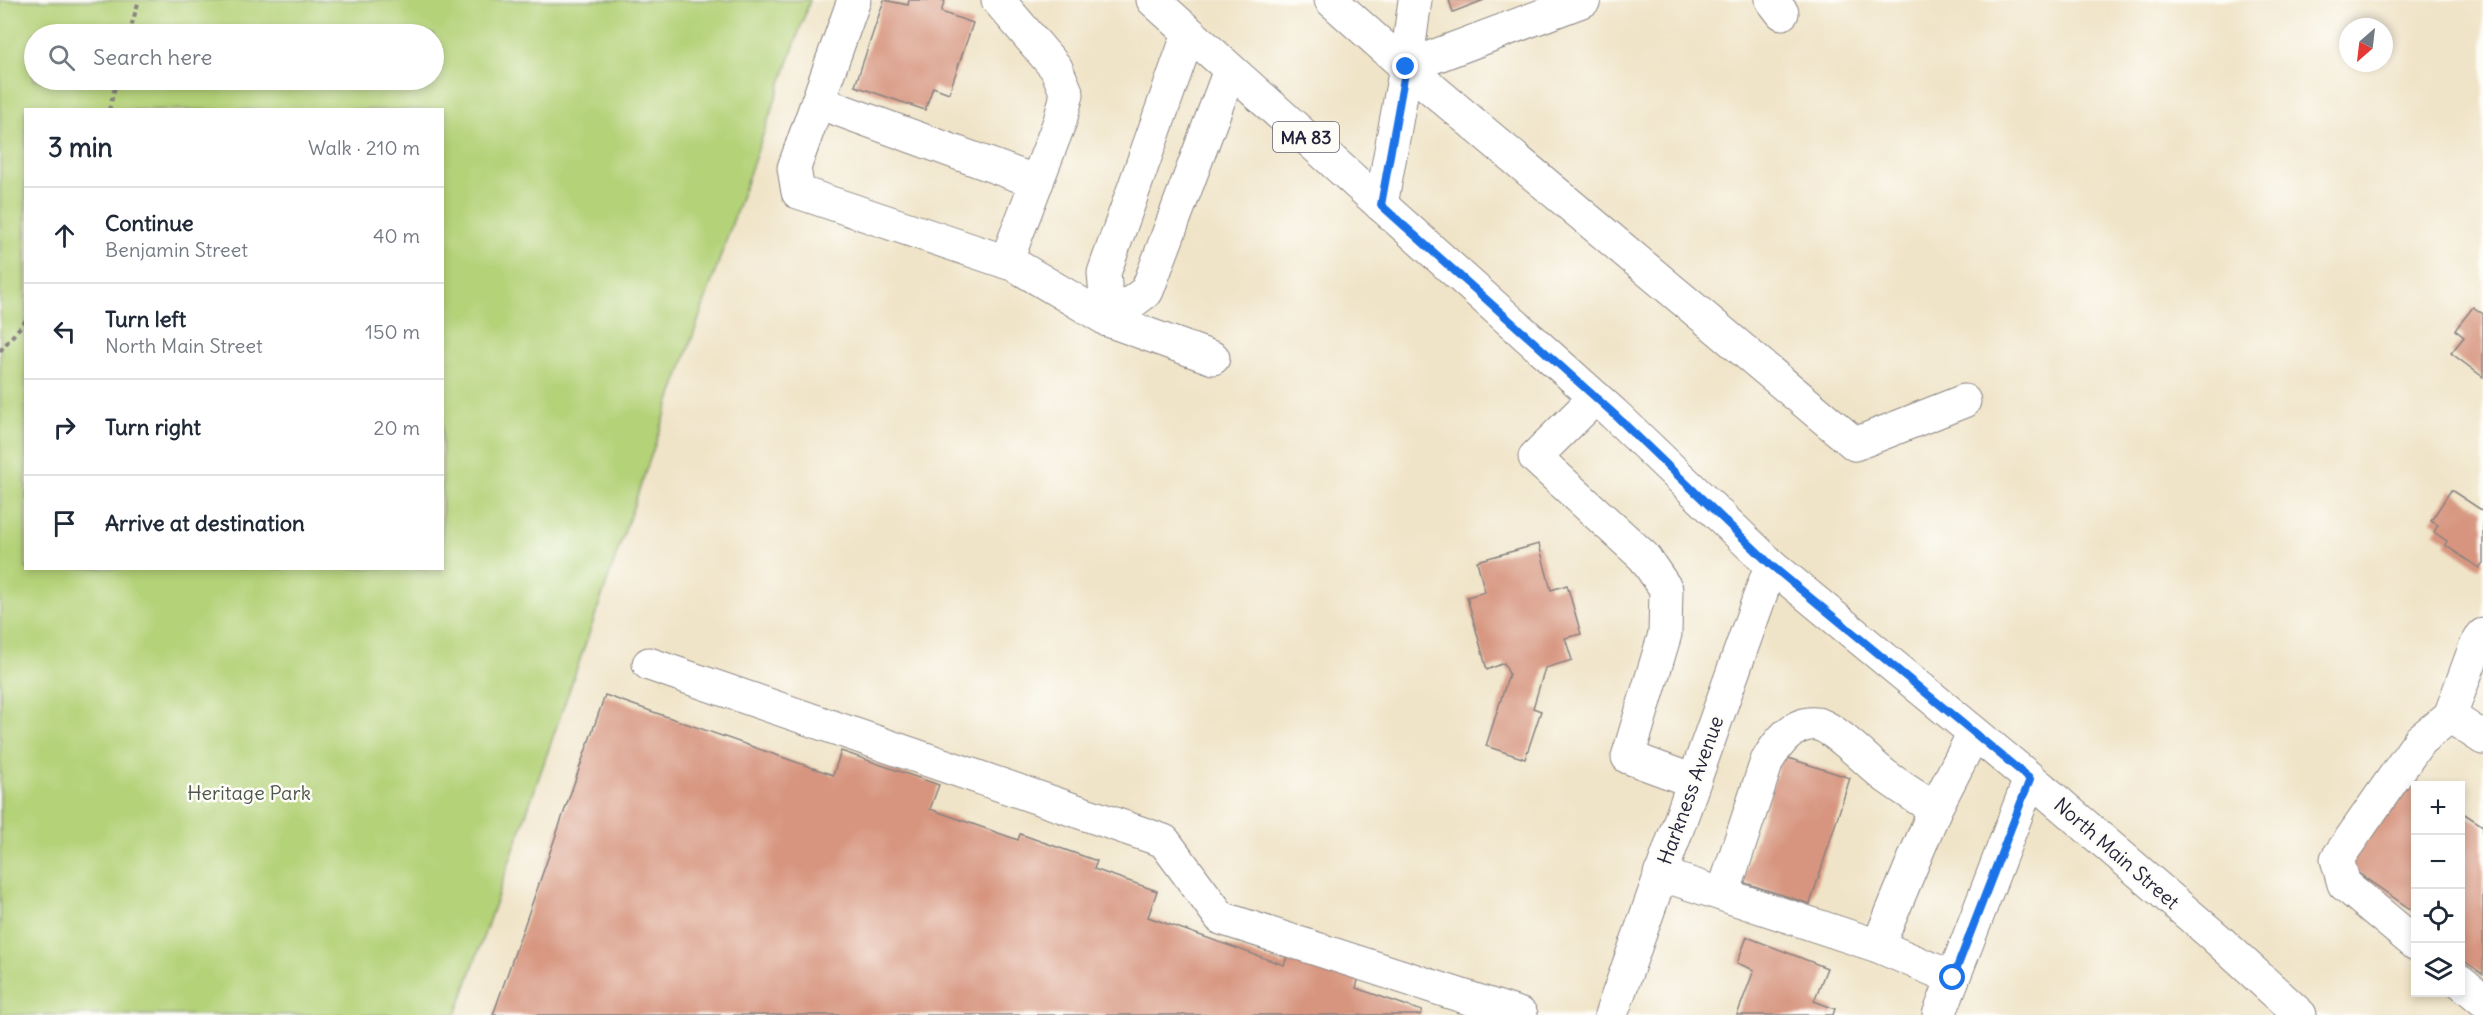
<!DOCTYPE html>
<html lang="en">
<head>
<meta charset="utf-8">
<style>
	:root { --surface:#fff; --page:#f2f2f3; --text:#1f2937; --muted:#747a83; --line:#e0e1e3 }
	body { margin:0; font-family:Delius,sans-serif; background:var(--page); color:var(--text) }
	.controls { position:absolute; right:18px; bottom:18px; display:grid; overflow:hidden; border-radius:0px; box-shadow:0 3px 9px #0003 }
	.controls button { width:54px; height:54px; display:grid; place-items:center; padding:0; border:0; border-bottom:2px solid var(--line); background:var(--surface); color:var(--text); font:30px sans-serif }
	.compass { position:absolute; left:2339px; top:18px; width:54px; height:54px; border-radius:50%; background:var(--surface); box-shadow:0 3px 9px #0003; rotate:208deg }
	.stop { position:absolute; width:18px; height:18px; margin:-14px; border:4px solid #1a73e8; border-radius:50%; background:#fff }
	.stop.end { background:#1a73e8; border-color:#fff; box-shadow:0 2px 6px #0008 }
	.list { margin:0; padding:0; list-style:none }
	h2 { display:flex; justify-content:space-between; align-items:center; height:78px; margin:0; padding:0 24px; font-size:26px }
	h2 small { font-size:20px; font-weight:400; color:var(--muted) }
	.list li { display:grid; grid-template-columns:39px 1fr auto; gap:18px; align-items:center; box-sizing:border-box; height:96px; padding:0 24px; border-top:2px solid var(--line) }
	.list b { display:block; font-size:22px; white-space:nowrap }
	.list p { margin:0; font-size:20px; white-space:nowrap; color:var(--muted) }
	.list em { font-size:20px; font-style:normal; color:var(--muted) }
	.icon { flex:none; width:33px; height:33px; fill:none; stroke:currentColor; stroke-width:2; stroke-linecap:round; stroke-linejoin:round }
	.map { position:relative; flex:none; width:2483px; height:1015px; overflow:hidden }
	.search { position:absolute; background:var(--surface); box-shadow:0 3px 9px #0003; left:24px; top:24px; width:420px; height:66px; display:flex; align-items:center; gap:15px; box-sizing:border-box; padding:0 21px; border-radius:33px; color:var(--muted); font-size:22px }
	.panel { position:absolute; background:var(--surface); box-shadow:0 3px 9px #0003; left:24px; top:108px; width:420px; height:462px; border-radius:0px }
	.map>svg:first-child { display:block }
	.green { fill:#b4d278; stroke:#6b7a5a; stroke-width:1.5; fill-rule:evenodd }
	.building { fill:#d7957f }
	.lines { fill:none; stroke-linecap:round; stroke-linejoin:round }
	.minor-casing { stroke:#898382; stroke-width:35 }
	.major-casing { stroke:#898382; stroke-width:35 }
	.path { stroke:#898382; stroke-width:4; stroke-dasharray:4.5 4.5; stroke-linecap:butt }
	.minor { stroke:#fff; stroke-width:33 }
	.major { stroke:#fff; stroke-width:33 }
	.route { stroke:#1a73e8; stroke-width:8 }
	.labels { text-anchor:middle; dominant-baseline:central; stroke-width:5; stroke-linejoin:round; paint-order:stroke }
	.shield { fill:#fdfcf7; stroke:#646373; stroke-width:1.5 }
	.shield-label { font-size:18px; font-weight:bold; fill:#22223b }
	.street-label { font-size:20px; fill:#22223b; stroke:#fdfcf7 }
	.park-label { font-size:20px; fill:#4e574d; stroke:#fdfcf7 }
</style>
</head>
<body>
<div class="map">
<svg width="2483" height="1015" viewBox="0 0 2483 1015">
	<rect width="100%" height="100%" fill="#fdfcf7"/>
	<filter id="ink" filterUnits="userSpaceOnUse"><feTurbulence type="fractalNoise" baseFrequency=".0167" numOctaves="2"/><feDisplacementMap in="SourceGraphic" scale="12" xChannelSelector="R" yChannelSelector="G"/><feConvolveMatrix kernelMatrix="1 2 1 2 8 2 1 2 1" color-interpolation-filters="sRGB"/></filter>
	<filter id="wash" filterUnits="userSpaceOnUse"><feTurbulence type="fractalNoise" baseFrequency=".008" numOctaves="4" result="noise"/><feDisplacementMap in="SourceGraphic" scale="24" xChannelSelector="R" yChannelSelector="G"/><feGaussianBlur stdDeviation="1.35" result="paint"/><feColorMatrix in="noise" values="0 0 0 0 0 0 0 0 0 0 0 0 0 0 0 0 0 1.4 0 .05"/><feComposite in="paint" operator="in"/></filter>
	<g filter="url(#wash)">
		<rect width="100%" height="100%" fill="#f0e4c8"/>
		<path class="green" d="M0,0H810L456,1015H0ZM34,34H434V80H34ZM26,110H442V568H26Z"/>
		<g id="blocks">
			<g class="building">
				<polygon points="884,0 908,5 909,0 945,0 941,12 973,23 949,93 933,87 925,110 855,86"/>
				<polygon points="1449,0 1484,0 1453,12"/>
				<polygon points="2473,307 2483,314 2483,377 2451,353 2464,337 2455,330"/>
				<polygon points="2451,490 2483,511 2483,563 2479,568 2445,545 2447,541 2434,532 2438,525 2431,521"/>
				<polygon points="1539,544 1551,590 1567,585 1581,634 1565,638 1572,660 1545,668 1533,708 1541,711 1525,759 1486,746 1509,674 1504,663 1487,670 1467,597 1485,592 1477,561"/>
				<polygon points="605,695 833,775 841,751 939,785 930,809 1018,840 1020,834 1097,861 1094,869 1157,891 1148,917 1284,965 1289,952 1359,977 1356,988 1422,1011 1420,1015 493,1015"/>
				<polygon points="1782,756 1850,778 1810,904 1742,882"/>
				<polygon points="2411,776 2424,786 2416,786 2416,913 2348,866"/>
				<polygon points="2460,811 2483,826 2483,974 2460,958 2462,946 2460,945"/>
				<polygon points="1747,937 1827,968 1814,1001 1835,1009 1833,1015 1737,1015 1754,970 1737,963"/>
			</g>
		</g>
	</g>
	<g filter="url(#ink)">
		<use href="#blocks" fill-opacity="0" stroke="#898382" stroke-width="1.5"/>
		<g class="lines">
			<defs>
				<g id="minor">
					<polyline points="854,0 794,168 798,192 1015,265 1108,320 1213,358"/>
					<polyline points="998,0 1056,68 1067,94 1060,121 1006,262"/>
					<polyline points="1331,0 1406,67 1855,444 1964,401"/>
					<polyline points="1772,0 1782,13"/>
					<polyline points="1406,67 1584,0"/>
					<polyline points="818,102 1037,182"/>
					<polyline points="1381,205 1406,67 1415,0"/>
					<polyline points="1108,320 1104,273 1189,33"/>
					<polyline points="1108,320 1147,291 1230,70"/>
					<polyline points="1595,398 1535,457 1644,557 1666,589 1665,634 1628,757 1693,781"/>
					<polyline points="649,664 1164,841 1221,918 1521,1015"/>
					<polyline points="2450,716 2475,648 2483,635"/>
					<polyline points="2450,716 2483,738"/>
					<polyline points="1660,874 1878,946 1953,978"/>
					<path d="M1723,894L1767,761C1777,744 1793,721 1817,724C1834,727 1869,763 1884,775C1900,787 1918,798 1935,809"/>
					<polyline points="2416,944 2344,884 2337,859 2420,740 2450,716"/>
					<polyline points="1878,946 1935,809 1974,733"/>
					<polyline points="2460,981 2483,1000"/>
					<polyline points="1939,1015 2030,779"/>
				</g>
				<g id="major">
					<polyline points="1153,0 1614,414 1771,565 2045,791 2215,937 2300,1015"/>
					<polyline points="1611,1015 1771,565"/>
				</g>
			</defs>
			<use href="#minor" class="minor-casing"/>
			<use href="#major" class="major-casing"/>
			<g class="path">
				<polyline points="129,34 139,0"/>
				<polyline points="109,110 117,80"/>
				<polyline points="0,351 26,320"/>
			</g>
			<use href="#minor" class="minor"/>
			<use href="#major" class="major"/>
		</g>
	</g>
	<g class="lines" filter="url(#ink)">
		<polyline class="route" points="1406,67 1381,205 1614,414 1771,565 2030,779 1953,978"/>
	</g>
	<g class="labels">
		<rect class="shield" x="1273" y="122" width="66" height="30" rx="4.5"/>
		<g class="shield-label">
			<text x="1306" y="137">MA 83</text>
		</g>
		<g class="street-label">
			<text transform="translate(1690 790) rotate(-70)">Harkness Avenue</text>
			<text transform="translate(2117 853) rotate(41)">North Main Street</text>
		</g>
		<g class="park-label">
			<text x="249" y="792">Heritage Park</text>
		</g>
	</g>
</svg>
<div class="controls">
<button>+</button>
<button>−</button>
<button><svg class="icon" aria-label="locate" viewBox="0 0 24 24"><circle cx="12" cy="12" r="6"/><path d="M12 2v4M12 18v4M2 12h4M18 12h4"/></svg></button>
<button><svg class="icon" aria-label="layers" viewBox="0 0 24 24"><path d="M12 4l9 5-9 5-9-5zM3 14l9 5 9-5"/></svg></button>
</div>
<svg class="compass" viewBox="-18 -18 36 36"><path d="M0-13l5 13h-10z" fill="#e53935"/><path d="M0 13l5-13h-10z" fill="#747a83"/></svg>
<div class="stop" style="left:1953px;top:978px"></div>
<div class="stop end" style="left:1406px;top:67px"></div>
<div class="search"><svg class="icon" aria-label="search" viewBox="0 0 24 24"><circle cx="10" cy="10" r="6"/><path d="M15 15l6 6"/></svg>Search here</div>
<section class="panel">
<h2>3 min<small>Walk · 210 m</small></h2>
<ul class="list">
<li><svg class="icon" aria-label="ahead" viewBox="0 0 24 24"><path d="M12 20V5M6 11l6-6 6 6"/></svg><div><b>Continue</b><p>Benjamin Street</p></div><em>40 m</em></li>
<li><svg class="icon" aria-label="left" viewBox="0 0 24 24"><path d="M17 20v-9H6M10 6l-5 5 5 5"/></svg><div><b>Turn left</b><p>North Main Street</p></div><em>150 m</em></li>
<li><svg class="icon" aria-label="right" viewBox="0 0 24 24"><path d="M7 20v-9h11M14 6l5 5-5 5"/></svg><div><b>Turn right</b></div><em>20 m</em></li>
<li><svg class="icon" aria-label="arrive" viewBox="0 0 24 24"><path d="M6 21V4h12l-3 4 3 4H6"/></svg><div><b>Arrive at destination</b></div></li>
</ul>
</section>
</div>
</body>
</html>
